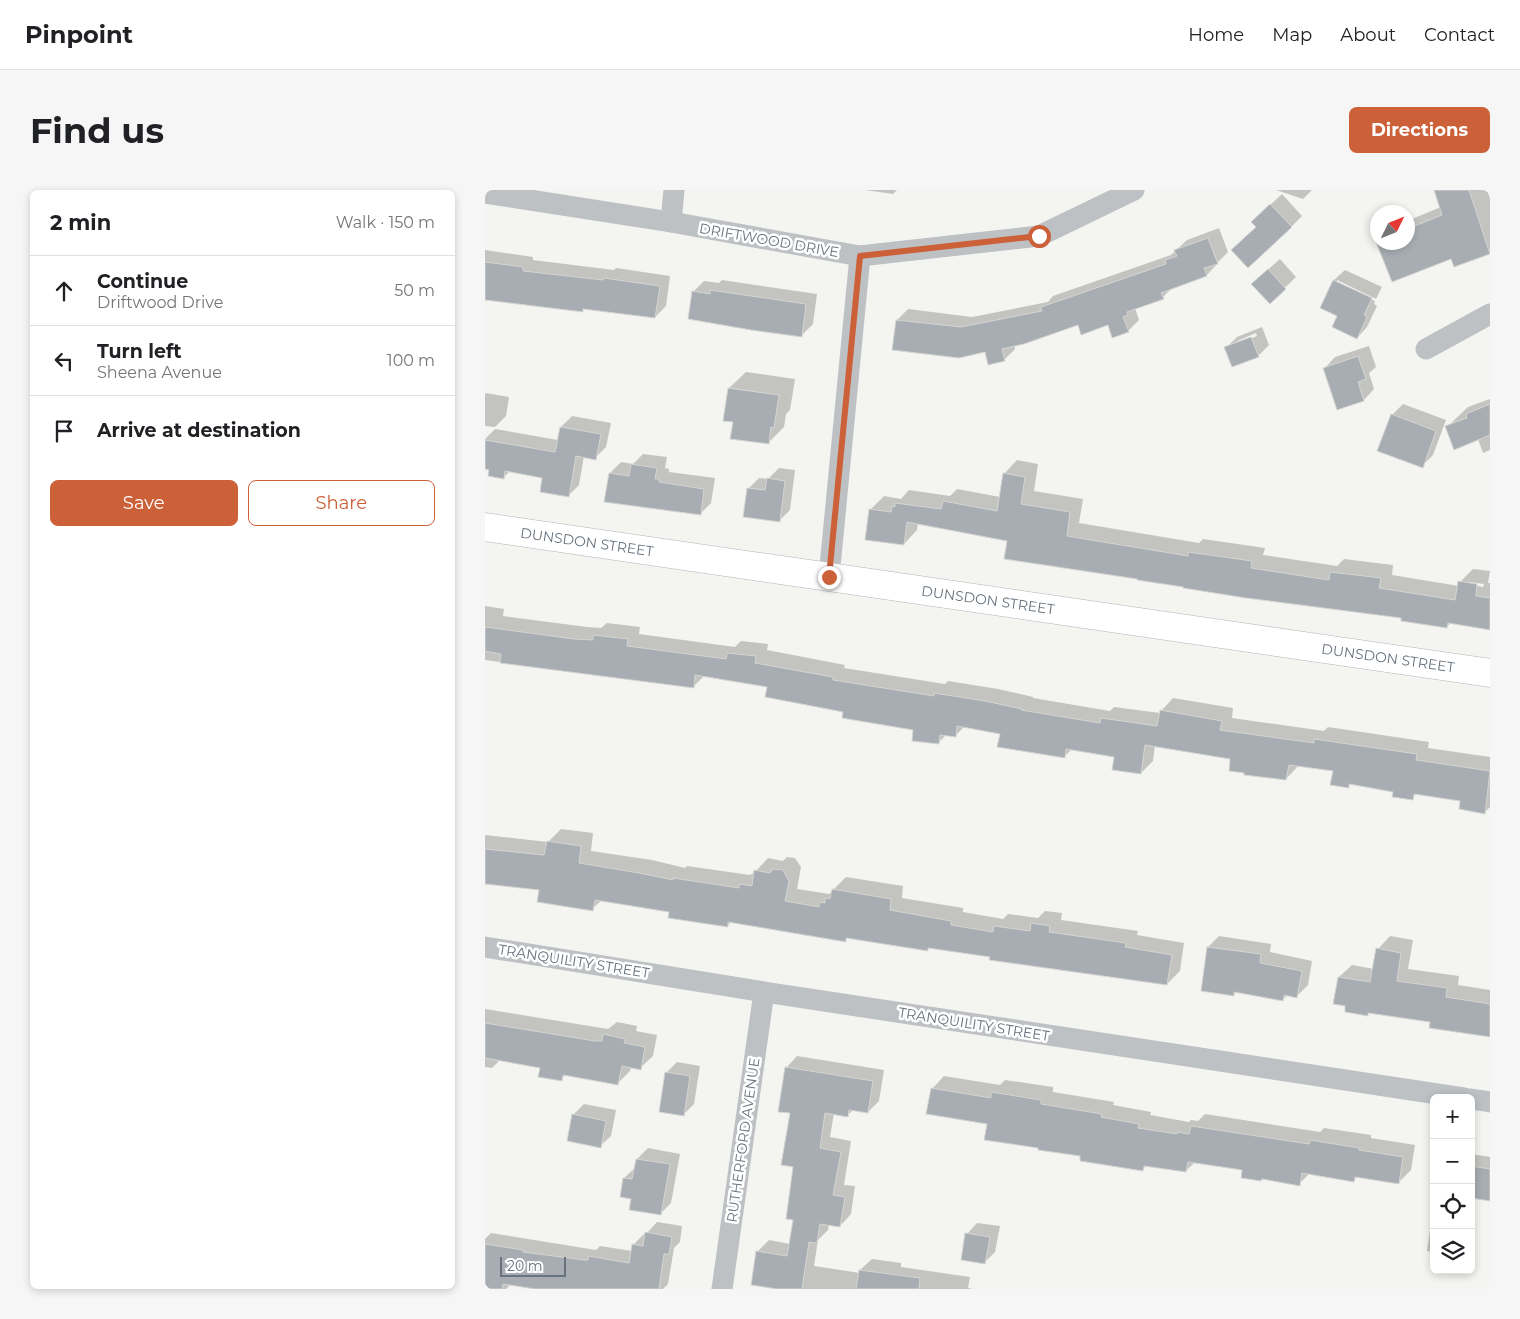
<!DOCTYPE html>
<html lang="en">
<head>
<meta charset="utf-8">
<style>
	:root { --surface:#fff; --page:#f6f6f6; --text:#202124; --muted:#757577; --line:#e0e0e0; --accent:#cc6039 }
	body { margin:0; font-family:Montserrat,sans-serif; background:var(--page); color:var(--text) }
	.controls { position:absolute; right:15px; bottom:15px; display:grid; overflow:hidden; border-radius:8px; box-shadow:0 2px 8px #0003 }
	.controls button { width:45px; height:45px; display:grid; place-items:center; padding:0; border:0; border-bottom:1px solid var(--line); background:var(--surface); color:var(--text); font:25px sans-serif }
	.compass { position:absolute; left:885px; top:15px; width:45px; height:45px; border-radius:50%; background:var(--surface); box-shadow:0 2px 8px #0003; rotate:47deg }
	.scale { position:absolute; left:15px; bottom:12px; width:66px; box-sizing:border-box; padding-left:5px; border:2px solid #67737e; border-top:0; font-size:14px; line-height:18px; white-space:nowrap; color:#67737e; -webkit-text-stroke:4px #fff; paint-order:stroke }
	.stop { position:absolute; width:15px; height:15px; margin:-11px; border:4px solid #cc6039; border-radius:50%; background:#fff }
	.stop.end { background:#cc6039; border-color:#fff; box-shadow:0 1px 5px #0008 }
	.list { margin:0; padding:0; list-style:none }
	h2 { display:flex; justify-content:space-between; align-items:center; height:65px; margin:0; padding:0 20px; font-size:21px }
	h2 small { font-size:16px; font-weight:400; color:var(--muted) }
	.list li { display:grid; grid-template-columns:32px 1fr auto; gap:15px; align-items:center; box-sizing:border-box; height:70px; padding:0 20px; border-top:1px solid var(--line) }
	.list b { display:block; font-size:19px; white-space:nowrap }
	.list p { margin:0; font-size:16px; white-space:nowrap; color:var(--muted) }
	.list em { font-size:16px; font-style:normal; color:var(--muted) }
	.actions { display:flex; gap:10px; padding:15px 20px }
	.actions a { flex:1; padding:11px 0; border:1px solid var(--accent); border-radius:8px; text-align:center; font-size:18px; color:var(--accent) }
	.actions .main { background:var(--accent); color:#fff }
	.icon { flex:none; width:28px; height:28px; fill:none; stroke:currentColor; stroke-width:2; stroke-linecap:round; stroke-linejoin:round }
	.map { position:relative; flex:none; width:1005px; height:1099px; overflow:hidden; border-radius:8px }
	header { display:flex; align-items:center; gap:30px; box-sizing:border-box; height:70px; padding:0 25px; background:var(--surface); border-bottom:1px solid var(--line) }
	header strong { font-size:24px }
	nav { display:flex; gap:28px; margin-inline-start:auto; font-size:18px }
	.intro { display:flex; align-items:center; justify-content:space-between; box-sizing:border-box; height:120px; padding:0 30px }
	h1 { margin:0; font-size:35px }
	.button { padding:12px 22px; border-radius:8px; background:var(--accent); color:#fff; font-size:18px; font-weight:700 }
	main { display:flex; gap:30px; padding:0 30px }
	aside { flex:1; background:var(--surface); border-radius:8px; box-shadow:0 2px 8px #0003 }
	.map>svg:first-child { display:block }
	.shadow { fill:#0003; fill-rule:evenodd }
	.building { fill:#a7adb2; stroke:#d5d5d3 }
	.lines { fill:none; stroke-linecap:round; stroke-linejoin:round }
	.major-casing { stroke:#b1b5b8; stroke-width:29 }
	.minor { stroke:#bec1c4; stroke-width:21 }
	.major { stroke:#fff; stroke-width:28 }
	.route { stroke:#cc6039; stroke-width:6 }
	.labels { text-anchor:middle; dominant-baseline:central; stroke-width:5; stroke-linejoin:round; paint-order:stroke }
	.street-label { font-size:14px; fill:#67737e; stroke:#fff }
</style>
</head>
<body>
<header>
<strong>Pinpoint</strong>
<nav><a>Home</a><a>Map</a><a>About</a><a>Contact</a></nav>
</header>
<div class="intro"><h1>Find us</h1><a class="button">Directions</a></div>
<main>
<aside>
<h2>2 min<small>Walk · 150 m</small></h2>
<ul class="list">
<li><svg class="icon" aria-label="ahead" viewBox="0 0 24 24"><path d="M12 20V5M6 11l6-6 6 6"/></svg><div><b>Continue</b><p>Driftwood Drive</p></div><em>50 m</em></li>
<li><svg class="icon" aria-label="left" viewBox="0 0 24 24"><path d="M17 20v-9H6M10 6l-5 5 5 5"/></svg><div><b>Turn left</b><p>Sheena Avenue</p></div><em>100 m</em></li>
<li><svg class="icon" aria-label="arrive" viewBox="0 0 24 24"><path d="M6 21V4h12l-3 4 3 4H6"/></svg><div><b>Arrive at destination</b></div></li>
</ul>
<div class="actions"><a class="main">Save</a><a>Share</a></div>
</aside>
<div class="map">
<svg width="1005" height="1099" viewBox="0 0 1005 1099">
	<rect width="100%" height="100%" fill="#f4f4f1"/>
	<g class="shadow">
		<polygon points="380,0 412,0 408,4"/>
		<polygon points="791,0 827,0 818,9"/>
		<polygon points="950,0 1002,0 1005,8 1005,63 969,75 967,67 922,52 922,31 956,17"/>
		<polygon points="797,4 817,26 806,37 779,21"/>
		<polygon points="734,38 743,62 732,73 732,74 722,85 688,97 678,107 650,118 654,130 643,141 624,134 594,133 529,155 530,159 519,170 501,161 409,158 412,130 423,119 487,127 563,112 568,106 686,65 702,50"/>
		<polygon points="0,60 48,67 48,70 129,80 131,78 185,86 181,116 170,127 100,118 97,120 0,109"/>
		<polygon points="795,69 811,87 785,112 779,83"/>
		<polygon points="860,80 897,97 891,109 852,90 852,93 890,111 889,114 892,116 882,137 872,148 854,125 836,117 849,90"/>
		<polygon points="237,90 332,104 328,134 317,145 208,102 219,91 234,93"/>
		<path d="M777,137L784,155L773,166L741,158L752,147ZM771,143L772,146L752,154V151Z"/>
		<polygon points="884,156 891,177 884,183 889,199 879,210 853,218 840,178 850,167"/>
		<polygon points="261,182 310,189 305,220 301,224 299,237 283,253 249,231 240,230 244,198"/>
		<polygon points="1,203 24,207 21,226 10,237 0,236 0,204"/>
		<polygon points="1005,209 1005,260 998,263 993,249 962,237 983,217"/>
		<polygon points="918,214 961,230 948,265 937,276 907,225"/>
		<polygon points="87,226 126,233 121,257 110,268 99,266 94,295 83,306 59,287 25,281 18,288 5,279 0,278 0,249 10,239 73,250 76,237"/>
		<polygon points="158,264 182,267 180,278 184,279 184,282 230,288 226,313 215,324 125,283 136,272 148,274"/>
		<path d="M532,270L553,274L549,301L598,309L594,333L714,353L718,349L780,358L778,365L852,376L859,369L908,375L907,385L974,396L975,392L988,379L1005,381L1003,393H1005V439L966,432L962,437L917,427L699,396L523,350L433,333L432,340L419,354L385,320L399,306L416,309L424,300L465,306L472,299L515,307L519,284ZM984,392L999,394L998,397L984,394Z"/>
		<polygon points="294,278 310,280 305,320 294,331 263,299 274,288 283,289"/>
		<polygon points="0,416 19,419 18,426 102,437 116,438 122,433 155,437 154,444 250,457 256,451 283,454 282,460 360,475 359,478 460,494 463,491 513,499 548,507 548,508 625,521 629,517 675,523 676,521 688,508 748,518 747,528 839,541 843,537 944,552 943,558 1005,567 1005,617 1000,622 977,610 932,603 927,608 909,601 866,593 864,596 849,580 814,575 801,589 747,568 670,555 668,571 656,583 630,566 587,559 579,567 516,544 480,536 470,546 462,544 453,553 430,539 360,521 283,496 220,485 208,497 0,470"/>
		<polygon points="76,639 108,643 106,661 167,670 200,678 202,676 265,685 270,682 283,668 298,671 302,667 310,668 316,677 312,699 344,704 361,687 418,696 417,708 478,718 478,722 518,729 523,724 553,728 560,721 577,723 576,730 653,741 652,745 699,753 695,781 682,794 446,757 442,760 363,747 360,751 247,731 242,736 185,721 117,710 107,719 56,699 0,693 0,645 63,652"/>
		<polygon points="734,746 786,754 785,762 827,771 823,795 812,806 803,805 797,810 752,801 748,805 723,757"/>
		<polygon points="905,746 928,750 923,779 974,786 973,795 1005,800 1005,846 946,831 885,822 882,824 854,787 867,775 889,779 893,759"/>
		<polygon points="0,819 123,839 132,832 152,836 151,841 172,845 168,866 155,878 146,877 145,881 133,893 82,884 76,889 56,877 15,870 7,878 0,877"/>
		<polygon points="312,866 399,880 394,911 383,922 369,919 363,925 349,923 345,947 366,951 359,995 370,996 366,1024 355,1036 344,1034 343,1040 333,1050 329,1076 375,1083 375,1080 387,1069 416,1073 416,1077 485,1087 483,1098 488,1099 287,1099 272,1062 284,1050 305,1054 309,1029 309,976 307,922 301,878"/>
		<polygon points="192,872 215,876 209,914 198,925 181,883"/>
		<polygon points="459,886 515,895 520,890 568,897 568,902 629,912 628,915 666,922 665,925 704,932 706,930 713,931 720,924 835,942 839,938 886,945 886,948 930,955 926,980 914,992 873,986 869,990 825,983 814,994 778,988 776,990 759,979 710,972 701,981 662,975 657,980 554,957 503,933 447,899"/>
		<polygon points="99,914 131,920 126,946 115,956 88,925"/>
		<polygon points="163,958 195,964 186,1013 175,1024 148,1008 139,988 151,977 152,969"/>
		<polygon points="986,964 1005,967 1005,1010 986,1007"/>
		<polygon points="949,1024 949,1062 942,1061 947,1026"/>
		<polygon points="172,1032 197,1036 195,1052 189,1058 183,1094 178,1099 58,1099 26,1094 21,1099 0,1099 0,1049 6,1043 111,1060 115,1056 147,1061 148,1055 159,1044 161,1044"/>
		<polygon points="492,1033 515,1036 510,1062 499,1073 482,1044"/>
	</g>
	<g class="building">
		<polygon points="949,0 984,0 1005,64 969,77 966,69 907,92 891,52 922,52 922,39 957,25"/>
		<polygon points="785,14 807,37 763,78 746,60 771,37 766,32"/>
		<polygon points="723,48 733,74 719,78 722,86 676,103 679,109 642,122 643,125 638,127 644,142 627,148 623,135 596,145 593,135 539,154 517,159 520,171 503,175 500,162 474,168 407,160 411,130 476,137 557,121 556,117 681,74 680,70 692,66 689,60"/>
		<polygon points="0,72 38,77 38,81 118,90 119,88 175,96 170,128 98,119 98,122 0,110"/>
		<polygon points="783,79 801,99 785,114 766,94"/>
		<polygon points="848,90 887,108 879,125 882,127 872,149 847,137 852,126 835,118"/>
		<polygon points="225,100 321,114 317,147 266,140 203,129 207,101 225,104"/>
		<polygon points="766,147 774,167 747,177 739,157"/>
		<polygon points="873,166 881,189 873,192 879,211 852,220 838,178"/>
		<polygon points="243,198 294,205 289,238 286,237 284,254 245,249 248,232 238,231"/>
		<polygon points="1005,214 1005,245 969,260 960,236 982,228 981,224"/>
		<polygon points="906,224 951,241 938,278 892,261"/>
		<polygon points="75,237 116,244 111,270 91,266 84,307 55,302 57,288 20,281 19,289 3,286 4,280 0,279 0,250 70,262"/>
		<polygon points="146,274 172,278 170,289 174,289 174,292 219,299 216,325 119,312 124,283 144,286"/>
		<polygon points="518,283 540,287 536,314 585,322 582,346 703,366 703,362 767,371 766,378 844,390 845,382 896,388 894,398 970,410 973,391 992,394 991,406 1005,408 1005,440 963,433 962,438 916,431 916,428 761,408 698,398 698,397 652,390 652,389 519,369 522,351 422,332 419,355 380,350 384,319 406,322 407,316 410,317 410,313 456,319 458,311 512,321"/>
		<polygon points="282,288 300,291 295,332 258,327 262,298 280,300"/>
		<polygon points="0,437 89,449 108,450 108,445 143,449 142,456 241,469 242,463 271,466 270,473 348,487 348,490 449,506 449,503 500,511 537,519 536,520 615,533 616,528 672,536 675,520 737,531 735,540 829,553 829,549 932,564 931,570 1005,581 1000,624 974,619 975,611 929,604 928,610 907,607 908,602 864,594 864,598 845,595 848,581 804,575 801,590 759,585 759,583 744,581 745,569 660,555 656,584 627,580 629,567 581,559 580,568 512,557 515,544 472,536 471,547 455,545 454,554 427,551 428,540 357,528 358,522 280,507 282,497 210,485 209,498 15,473 16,464 0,461"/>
		<polygon points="62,651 96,656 94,673 154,683 188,690 188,688 254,698 254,694 267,696 269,680 285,683 288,679 298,680 304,691 300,711 334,717 335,712 340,713 340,708 345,709 347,699 406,709 405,720 466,731 466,735 508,742 509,736 545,741 546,733 565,736 564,742 641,753 640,757 687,765 682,795 504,770 505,767 443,758 443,761 361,748 361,752 243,732 243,737 183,728 184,722 110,710 108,721 52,712 54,700 0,694 0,659 59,665"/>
		<polygon points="722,757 776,764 775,773 817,781 812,808 799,805 798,811 749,802 749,806 716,801"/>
		<polygon points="891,758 916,763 912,791 962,798 961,807 1005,814 1005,847 944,838 945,832 883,823 883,826 860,822 860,816 848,814 853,787 885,792"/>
		<polygon points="0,833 110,851 117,851 118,844 140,849 139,853 160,857 156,880 137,876 133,895 78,885 77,891 53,887 55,878 0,868"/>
		<polygon points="300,877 388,891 383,923 364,920 363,927 340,923 335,958 356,962 348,1005 360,1007 355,1037 335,1034 332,1053 324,1052 317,1099 292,1099 266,1095 271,1061 302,1066 308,1030 301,1029 308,977 296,975 305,923 293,922"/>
		<polygon points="180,882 205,886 199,926 174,922"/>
		<polygon points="446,898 506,908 506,902 556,910 556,914 617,924 616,927 654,934 653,938 692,944 692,942 704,944 706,936 824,954 825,950 874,958 874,960 918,967 914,994 870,987 869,992 817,983 815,996 777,989 776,991 756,988 757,980 703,972 701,982 659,976 658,981 595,971 595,966 553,960 553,958 499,950 502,934 441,924"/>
		<polygon points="87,924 121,931 116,958 82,951"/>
		<polygon points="151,969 185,974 176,1025 144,1020 146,1009 135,1007 138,988 147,989"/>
		<polygon points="986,976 1005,979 1005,1011 986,1008"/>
		<polygon points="160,1042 187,1047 184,1064 179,1064 174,1099 50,1099 18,1094 17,1099 0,1099 0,1054 38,1060 38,1062 99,1070 103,1070 103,1066 144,1073 147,1054 158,1056"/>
		<polygon points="480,1043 505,1047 500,1074 476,1070"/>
		<polygon points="374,1080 435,1088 434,1099 371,1099"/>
	</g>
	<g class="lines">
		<defs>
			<polyline id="major" points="0,337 1005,483"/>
		</defs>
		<use href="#major" class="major-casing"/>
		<g class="minor">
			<polyline points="0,3 186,32 375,66 554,46 649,0"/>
			<polyline points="186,32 189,0"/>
			<polyline points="941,159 1005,124"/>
			<polyline points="344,387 375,66"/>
			<polyline points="0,757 279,802 979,908"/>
			<polyline points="986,909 1005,912"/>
			<polyline points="237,1099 279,802"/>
		</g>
		<use href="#major" class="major"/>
	</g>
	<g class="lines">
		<polyline class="route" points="344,387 375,66 554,46"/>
	</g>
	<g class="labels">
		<g class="street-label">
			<text transform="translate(284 50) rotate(10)">DRIFTWOOD DRIVE</text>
			<text transform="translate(102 352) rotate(8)">DUNSDON STREET</text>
			<text transform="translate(503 410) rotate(8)">DUNSDON STREET</text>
			<text transform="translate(903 468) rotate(8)">DUNSDON STREET</text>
			<text transform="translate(89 771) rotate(9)">TRANQUILITY STREET</text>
			<text transform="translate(489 834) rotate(9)">TRANQUILITY STREET</text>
			<text transform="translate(258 950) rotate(-82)">RUTHERFORD AVENUE</text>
		</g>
	</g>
</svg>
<div class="controls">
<button>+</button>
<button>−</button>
<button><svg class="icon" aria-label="locate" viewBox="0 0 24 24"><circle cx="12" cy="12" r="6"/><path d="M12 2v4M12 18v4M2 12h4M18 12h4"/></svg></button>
<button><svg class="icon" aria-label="layers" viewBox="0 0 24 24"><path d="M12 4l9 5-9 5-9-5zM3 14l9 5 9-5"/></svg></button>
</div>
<svg class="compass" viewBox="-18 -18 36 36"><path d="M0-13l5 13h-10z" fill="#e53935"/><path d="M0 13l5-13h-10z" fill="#757577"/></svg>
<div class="scale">20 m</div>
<div class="stop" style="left:554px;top:46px"></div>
<div class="stop end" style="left:344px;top:387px"></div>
</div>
</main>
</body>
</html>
